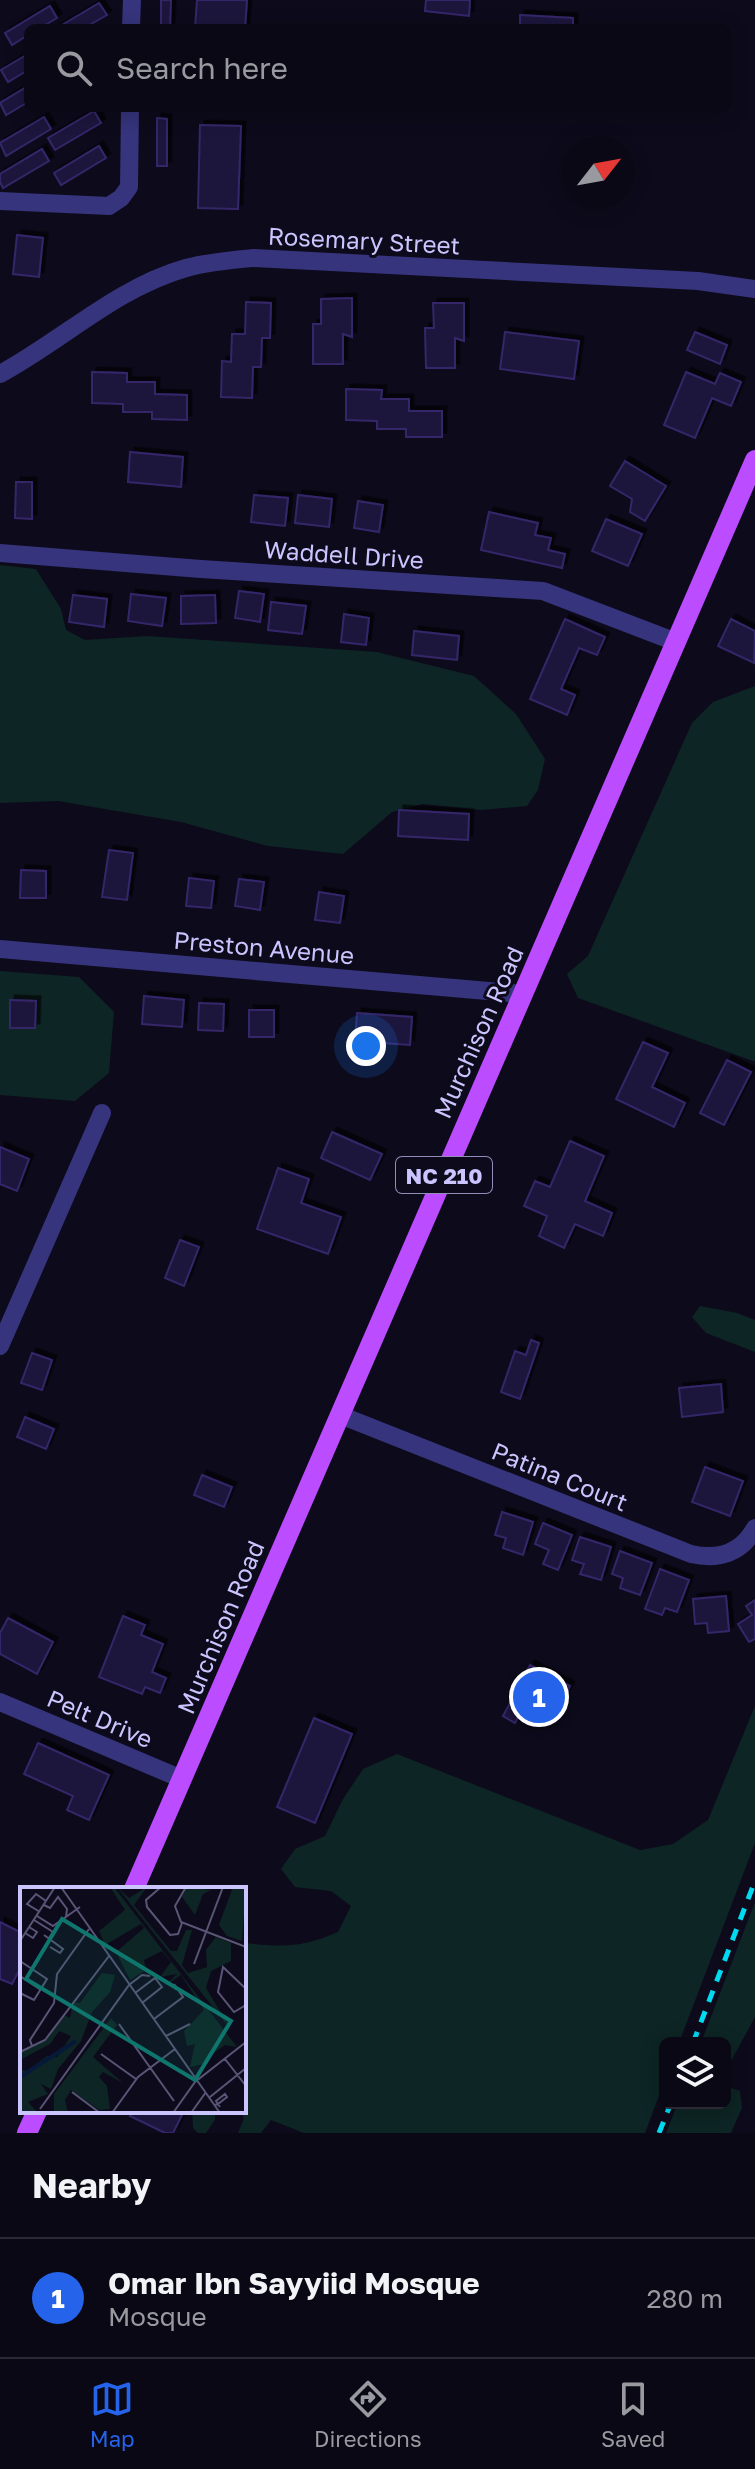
<!DOCTYPE html>
<html lang="en">
<head>
<meta charset="utf-8">
<style>
	:root { --surface:#0a0814; --page:#13111d; --text:#f1f3f6; --muted:#999aa0; --line:#2a2934; --accent:#2563eb }
	body { margin:0; font-family:"Golos Text",sans-serif; background:var(--page); color:var(--text) }
	.controls { position:absolute; right:24px; bottom:24px; display:grid; overflow:hidden; border-radius:12px; box-shadow:0 4px 20px #0003 }
	.controls button { width:72px; height:72px; display:grid; place-items:center; padding:0; border:0; border-bottom:2px solid var(--line); background:var(--surface); color:var(--text); font:40px sans-serif }
	.compass { position:absolute; left:563px; top:136px; width:72px; height:72px; border-radius:50%; background:var(--surface); box-shadow:0 4px 20px #0003; rotate:59deg }
	.you { position:absolute; left:366px; top:1046px; width:28px; height:28px; margin:-20px; border:6px solid #fff; border-radius:50%; background:#1a73e8; box-shadow:0 0 0 12px #1a73e833 }
	.badge { display:grid; place-items:center; width:52px; height:52px; border-radius:50%; background:var(--accent); color:#fff; font-size:26px; font-weight:700 }
	.pin { position:absolute; translate:-50% -50%; border:4px solid #fff; box-shadow:0 2px 8px #0006 }
	.list { margin:0; padding:0; list-style:none }
	h2 { display:flex; justify-content:space-between; align-items:center; height:104px; margin:0; padding:0 32px; font-size:34px }
	h2 small { font-size:26px; font-weight:400; color:var(--muted) }
	.list li { display:grid; grid-template-columns:52px 1fr auto; gap:24px; align-items:center; box-sizing:border-box; height:120px; padding:0 32px; border-top:2px solid var(--line) }
	.list b { display:block; font-size:30px; white-space:nowrap }
	.list p { margin:0; font-size:26px; white-space:nowrap; color:var(--muted) }
	.list em { font-size:26px; font-style:normal; color:var(--muted) }
	.icon { flex:none; width:44px; height:44px; fill:none; stroke:currentColor; stroke-width:2; stroke-linecap:round; stroke-linejoin:round }
	.map { position:relative; flex:none; width:755px; height:2133px; overflow:hidden }
	.search { position:absolute; background:var(--surface); box-shadow:0 4px 20px #0003; left:24px; right:24px; top:24px; height:88px; display:flex; align-items:center; gap:20px; box-sizing:border-box; padding:0 28px; border-radius:12px; color:var(--muted); font-size:30px }
	.sheet { height:224px; background:var(--surface) }
	nav { display:flex; justify-content:space-around; align-items:center; box-sizing:border-box; height:112px; border-top:2px solid var(--line); background:var(--surface); font-size:22px; color:var(--muted) }
	nav a { display:grid; justify-items:center; gap:4px }
	nav .on { color:var(--accent) }
	.map>svg:first-child { display:block }
	.green { fill:#0d2524 }
	.building { fill:#1e163d; stroke:#342769; stroke-width:2; filter:url(#shadow) }
	.lines { fill:none; stroke-linecap:round; stroke-linejoin:round }
	.street { stroke:#36347c; stroke-width:18 }
	.primary { stroke:#bb4cff; stroke-width:20 }
	.rail { stroke:#00d9f0; stroke-width:5; stroke-dasharray:12 10; stroke-linecap:butt }
	.labels { text-anchor:middle; dominant-baseline:central; stroke-width:6; stroke-linejoin:round; paint-order:stroke }
	.shield { fill:#0d0a1b; stroke:#928dbb; stroke-width:2 }
	.shield-label { font-size:22px; font-weight:bold; fill:#cbc5ff }
	.street-label { font-size:24px; fill:#cbc5ff; stroke:#0d0a1b }
	.inset-river { fill:none; stroke:#071938; stroke-width:4 }
	.inset-road { fill:none; stroke:#595576; stroke-width:2 }
	.view { fill:#0f766e; fill-opacity:0.15; stroke:#0f766e; stroke-width:4 }
	.inset-edge { fill:none; stroke:#cbc5ff; stroke-width:4 }
</style>
</head>
<body>
<div class="map">
<svg width="755" height="2133" viewBox="0 0 755 2133">
	<defs>
		<filter id="shadow"><feDropShadow dx="4.5" dy="-4.5" stdDeviation="0" flood-color="#0009"/></filter>
	</defs>
	<rect width="100%" height="100%" fill="#0d0a1b"/>
	<g class="green">
		<polygon points="0,565 36,569 61,609 66,630 85,640 147,636 377,652 474,676 516,714 545,759 538,790 527,806 481,810 423,804 392,812 343,854 268,846 181,822 58,801 0,803"/>
		<polygon points="755,686 755,1061 753,1061 578,998 567,974 588,956 692,723 713,702"/>
		<polygon points="0,971 79,977 114,1012 109,1073 75,1101 0,1095"/>
		<polygon points="700,1306 737,1313 755,1320 755,1352 706,1333 692,1317"/>
		<path d="M755,1706V1843L679,2043H665V2080L645,2133H304L271,2120L261,2133H238L244,2118L240,2111H244V1943C285,1947 300,1948 338,1932L351,1906L331,1891L295,1887L281,1869L295,1849L325,1836L343,1799L363,1769L397,1754L640,1850L673,1844L708,1820Z"/>
		<polygon points="755,1902 755,2017 725,2072 725,2043 701,2043"/>
		<polygon points="725,2086 740,2091 742,2108 731,2133 666,2133 678,2103 725,2103"/>
		<polygon points="192,2111 215,2111 215,2120 206,2133 198,2133 193,2128"/>
	</g>
	<g class="building">
		<polygon points="161,0 171,0 170,28 161,28"/>
		<polygon points="197,0 247,0 245,28 195,28"/>
		<polygon points="426,0 470,0 469,16 425,11"/>
		<polygon points="99,3 107,15 84,28 57,28"/>
		<polygon points="50,6 57,18 40,28 28,28 28,35 12,45 5,33"/>
		<polygon points="520,15 573,18 573,28 544,26 543,28 520,28"/>
		<polygon points="28,54 28,70 8,82 1,70"/>
		<polygon points="28,86 28,102 6,115 0,103"/>
		<polygon points="94,111 101,123 55,150 48,138"/>
		<polygon points="44,117 51,129 6,156 0,143"/>
		<polygon points="157,118 167,119 167,166 157,166"/>
		<polygon points="200,125 241,126 238,209 198,208"/>
		<polygon points="99,146 106,158 61,185 54,173"/>
		<polygon points="42,149 49,161 3,188 0,182 0,174"/>
		<polygon points="17,235 43,238 39,277 13,274"/>
		<polygon points="352,298 352,337 343,334 343,364 313,364 313,324 321,324 321,299"/>
		<polygon points="246,302 271,303 270,338 262,338 261,367 253,367 252,398 221,397 222,361 231,362 232,334 245,334"/>
		<polygon points="433,303 464,303 464,341 455,338 455,368 426,368 425,328 434,328"/>
		<polygon points="505,332 579,341 574,379 500,369"/>
		<polygon points="695,332 727,345 720,364 687,350"/>
		<polygon points="92,372 127,373 127,382 155,382 155,394 187,395 187,420 152,419 152,412 123,412 123,404 92,403"/>
		<polygon points="686,372 715,384 720,373 741,382 731,406 712,398 695,438 664,425"/>
		<polygon points="346,389 382,390 381,399 409,399 409,411 442,411 442,437 406,437 406,429 377,429 377,421 346,420"/>
		<polygon points="130,452 183,457 181,487 128,482"/>
		<polygon points="625,461 666,486 645,521 630,512 632,499 610,486"/>
		<polygon points="16,482 32,482 32,519 15,518"/>
		<polygon points="254,495 288,498 285,526 251,522"/>
		<polygon points="298,495 332,499 329,527 295,523"/>
		<polygon points="358,501 383,505 379,532 354,528"/>
		<polygon points="489,512 538,523 535,535 551,538 548,550 565,554 562,568 481,550"/>
		<polygon points="606,519 642,534 628,566 592,551"/>
		<polygon points="239,591 264,594 260,622 235,618"/>
		<polygon points="131,594 166,598 162,626 128,621"/>
		<polygon points="73,595 107,599 104,627 69,622"/>
		<polygon points="215,595 216,623 181,624 181,596"/>
		<polygon points="271,602 306,606 302,634 268,630"/>
		<polygon points="344,614 369,618 366,645 341,642"/>
		<polygon points="565,619 605,637 597,655 579,648 561,689 575,695 567,715 530,699"/>
		<polygon points="731,619 755,631 754,663 718,646"/>
		<polygon points="414,631 459,636 457,660 412,655"/>
		<polygon points="399,810 469,814 468,840 398,836"/>
		<polygon points="109,850 133,853 127,900 102,897"/>
		<polygon points="21,870 46,871 46,898 20,898"/>
		<polygon points="189,878 214,881 211,908 186,906"/>
		<polygon points="239,879 264,882 260,910 235,906"/>
		<polygon points="319,892 344,896 340,923 315,920"/>
		<polygon points="144,996 184,1000 182,1027 142,1024"/>
		<polygon points="10,1000 36,1001 35,1028 10,1028"/>
		<polygon points="199,1003 224,1004 223,1031 198,1030"/>
		<rect x="249" y="1010" width="25" height="27"/>
		<polygon points="357,1013 412,1017 410,1045 355,1041"/>
		<polygon points="643,1042 668,1053 652,1087 685,1103 674,1127 616,1099"/>
		<polygon points="727,1060 751,1072 724,1125 700,1113"/>
		<polygon points="332,1132 382,1154 370,1180 321,1158"/>
		<polygon points="570,1141 604,1156 585,1201 612,1213 603,1236 575,1224 564,1248 539,1236 547,1216 524,1206 535,1181 550,1187"/>
		<polygon points="0,1147 29,1159 17,1191 0,1184"/>
		<polygon points="278,1168 309,1179 301,1203 341,1217 328,1254 257,1229"/>
		<polygon points="180,1240 199,1247 184,1286 165,1278"/>
		<polygon points="531,1340 539,1343 520,1399 501,1392 515,1351 526,1355"/>
		<polygon points="32,1353 52,1360 42,1390 21,1383"/>
		<polygon points="721,1384 723,1412 682,1417 679,1388"/>
		<polygon points="25,1417 54,1429 46,1449 17,1437"/>
		<polygon points="705,1467 743,1481 730,1516 692,1502"/>
		<polygon points="202,1475 232,1487 224,1507 194,1495"/>
		<polygon points="502,1512 533,1522 523,1555 503,1548 506,1538 495,1535"/>
		<polygon points="543,1523 572,1535 558,1570 543,1564 549,1550 535,1544"/>
		<polygon points="580,1537 611,1547 601,1580 580,1574 584,1564 572,1560"/>
		<polygon points="620,1551 652,1563 640,1595 620,1588 623,1578 612,1574"/>
		<polygon points="660,1569 689,1580 677,1612 665,1608 662,1615 645,1609"/>
		<polygon points="726,1596 729,1631 708,1633 707,1623 695,1624 693,1599"/>
		<polygon points="755,1600 755,1639 749,1642 738,1624 752,1615 746,1606"/>
		<polygon points="123,1616 145,1625 141,1635 163,1644 152,1672 166,1678 160,1693 145,1687 142,1694 99,1677"/>
		<polygon points="8,1618 53,1642 37,1674 0,1654 0,1633"/>
		<polygon points="530,1665 570,1686 551,1722 523,1707 515,1723 503,1716"/>
		<polygon points="314,1718 352,1734 315,1823 277,1807"/>
		<polygon points="38,1743 109,1775 89,1820 67,1810 73,1796 24,1774"/>
		<polygon points="0,1922 22,1933 22,1965 12,1984 0,1979"/>
		<polygon points="133,2111 184,2111 173,2133 165,2133 130,2116"/>
	</g>
	<g class="lines">
		<g class="street">
			<polyline points="131,28 132,0"/>
			<polyline points="0,201 109,206 121,198 129,187 130,108"/>
			<path d="M0,374C63,340 116,288 186,268C208,262 231,260 253,258L698,281L755,289"/>
			<polyline points="0,553 201,569 543,591 676,642"/>
			<polyline points="0,949 523,994"/>
			<polyline points="0,1346 102,1113"/>
			<path d="M340,1415L691,1554C718,1560 741,1554 755,1528"/>
			<polyline points="0,1702 182,1779"/>
		</g>
		<g class="primary">
			<polyline points="134,1889 755,460"/>
			<polyline points="27,2133 37,2111"/>
		</g>
		<g class="rail">
			<polyline points="693,2043 755,1881"/>
			<polyline points="659,2133 671,2103"/>
		</g>
	</g>
	<g class="labels">
		<rect class="shield" x="396" y="1157" width="96" height="36" rx="6"/>
		<g class="shield-label">
			<text x="444" y="1175">NC 210</text>
		</g>
		<g class="street-label">
			<text transform="translate(364 240) rotate(3)">Rosemary Street</text>
			<text transform="translate(344 554) rotate(4)">Waddell Drive</text>
			<text transform="translate(264 947) rotate(5)">Preston Avenue</text>
			<text transform="translate(478 1032) rotate(-66)">Murchison Road</text>
			<text transform="translate(560 1476) rotate(22)">Patina Court</text>
			<text transform="translate(220 1627) rotate(-67)">Murchison Road</text>
			<text transform="translate(100 1718) rotate(23)">Pelt Drive</text>
		</g>
	</g>
	<g transform="translate(20 1887)">
		<rect width="226" height="226" fill="#0d0a1b"/>
		<path d="M90,0H94L217,160L205,158L187,171L188,176L170,180L175,157L167,159L164,144L184,123L161,88L143,100L157,87L140,90L151,75L142,64L124,73L126,83L110,93L96,65L124,41L121,37L85,58L79,44L105,23ZM97,0L109,11L127,0L114,18L151,64H157L166,43H172L162,78L168,86L187,80L186,63L196,50L211,56V74L191,84L186,101L212,144ZM167,0L191,3L183,7L175,28L162,10ZM213,0H226L222,54L207,49L199,38ZM82,86L95,88L90,105L72,125L61,154L38,182L31,202L21,197L28,207L8,215L18,226H0V183L7,184L27,169L37,170L51,149L39,144L30,157L0,173V166L26,153L44,128L50,131L53,116H60ZM91,131L97,138L73,170L103,196L83,185L79,190L87,199L90,222L79,223L51,203L45,213L48,226H34V207Z" fill="#0d2524"/>
		<path class="inset-river" d="M0,190L56,154"/>
		<path class="inset-road" d="M41,0L200,226M141,0L126,13L127,20L150,48L158,47L162,36M166,0L155,19L161,35L226,60M24,18L30,21L38,10L47,22L46,30M20,25L7,17L16,7L26,14M17,29L33,39L60,20M14,33L33,45L29,51M5,46L13,51L17,45L9,40M24,48L43,62L40,66L30,60M0,54L35,0M0,74L27,92L14,113L0,106M174,77L203,0M0,89L21,103M226,102L203,80L198,105L214,125L226,118M115,106L135,91L142,100L122,116M134,132L163,110L154,97M99,137L154,214M146,149L170,137M12,159L10,153L34,116L37,87L69,42M0,165L25,153L89,69M81,167L116,192M205,172L226,199M52,205L80,226M190,210L226,181M195,218L198,217L207,210L205,207L196,214L200,220M20,222L109,98L122,88L130,89M92,226L118,190L155,162M153,226L175,195L226,155M171,226L186,205"/>
		<path class="view" d="M42,32L211,134L175,193L6,92Z"/>
		<rect width="226" height="226" class="inset-edge"/>
	</g>
</svg>
<div class="controls">
<button><svg class="icon" aria-label="layers" viewBox="0 0 24 24"><path d="M12 4l9 5-9 5-9-5zM3 14l9 5 9-5"/></svg></button>
</div>
<svg class="compass" viewBox="-18 -18 36 36"><path d="M0-13l5 13h-10z" fill="#e53935"/><path d="M0 13l5-13h-10z" fill="#999aa0"/></svg>
<div class="you"></div>
<div class="pin badge" style="left:539px;top:1697px">1</div>
<div class="search"><svg class="icon" aria-label="search" viewBox="0 0 24 24"><circle cx="10" cy="10" r="6"/><path d="M15 15l6 6"/></svg>Search here</div>
</div>
<section class="sheet">
<h2>Nearby<small></small></h2>
<ul class="list">
<li><span class="badge">1</span><div><b>Omar Ibn Sayyiid Mosque</b><p>Mosque</p></div><em>280 m</em></li>
</ul>
</section>
<nav>
<a class="on"><svg class="icon" aria-label="map" viewBox="0 0 24 24"><path d="M3 6l6-2 6 2 6-2v14l-6 2-6-2-6 2zM9 4v14M15 6v14"/></svg>Map</a>
<a><svg class="icon" aria-label="directions" viewBox="0 0 24 24"><path d="M12 3l9 9-9 9-9-9zM9 14v-3h6M13 9l2 2-2 2"/></svg>Directions</a>
<a><svg class="icon" aria-label="saved" viewBox="0 0 24 24"><path d="M7 4h10v16l-5-4-5 4z"/></svg>Saved</a>
</nav>
</body>
</html>
